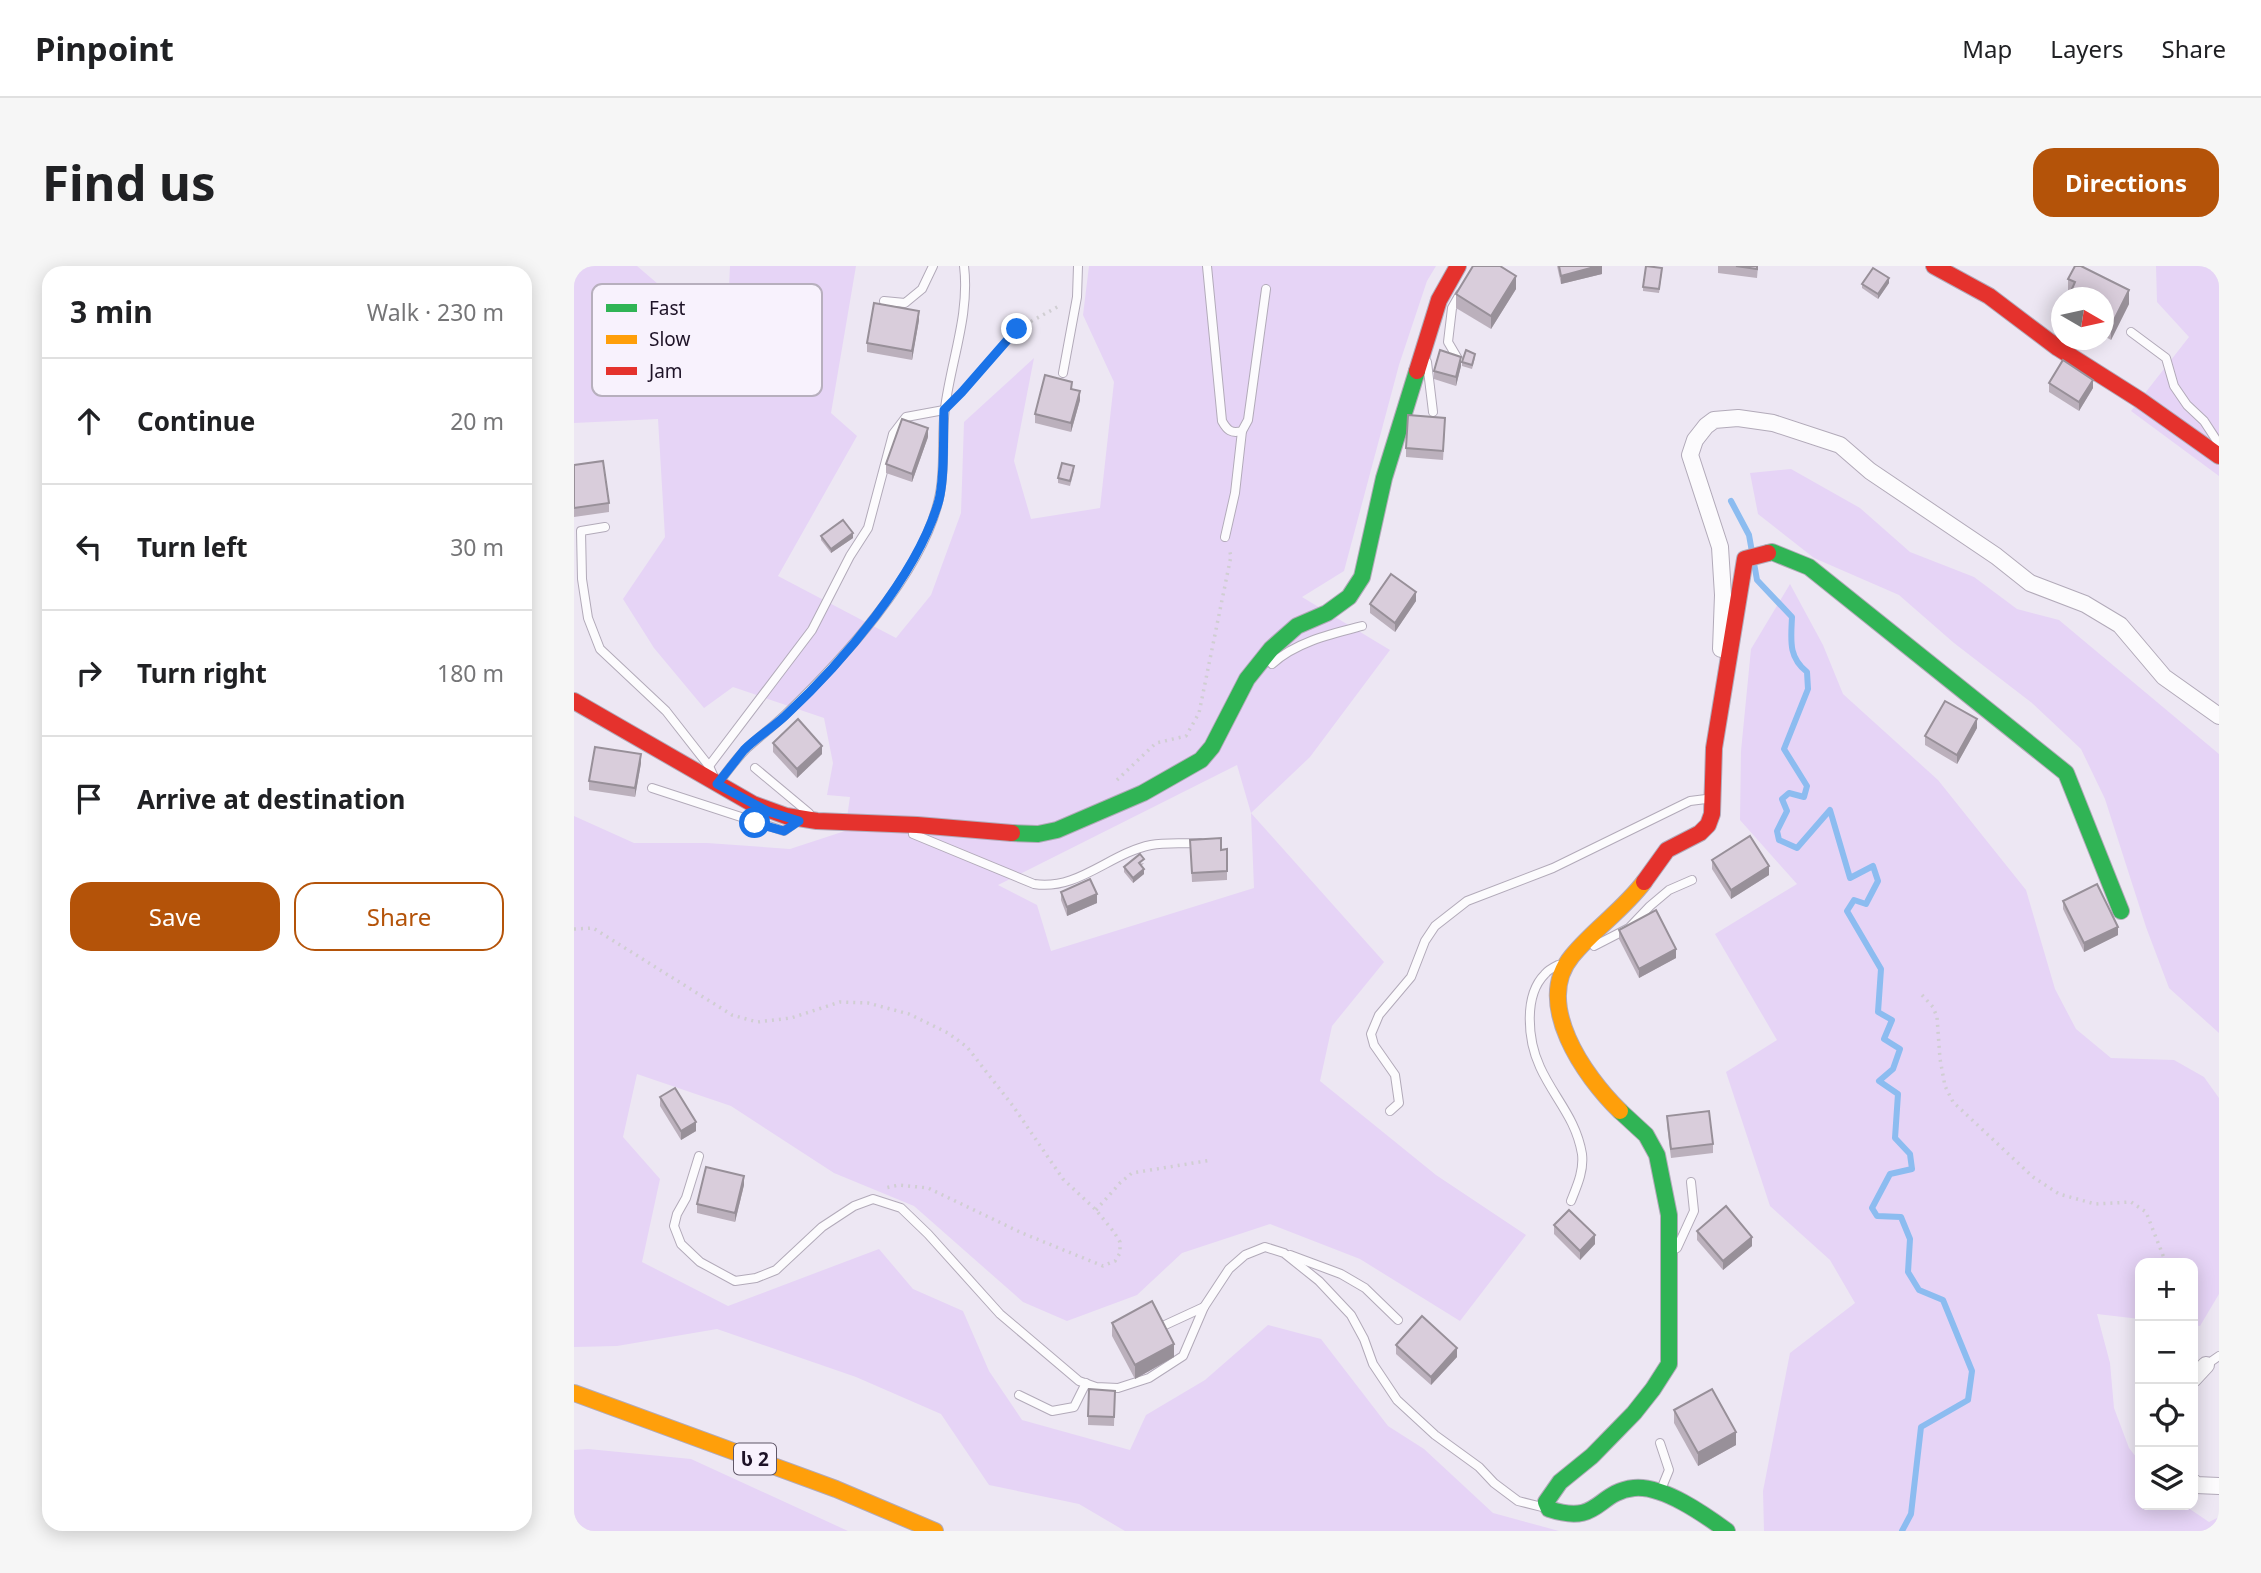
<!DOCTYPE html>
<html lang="en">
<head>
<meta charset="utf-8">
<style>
	:root { --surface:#fff; --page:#f6f6f6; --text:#202124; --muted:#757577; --line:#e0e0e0; --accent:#b45309 }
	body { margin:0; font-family:"Noto Sans","Noto Sans Georgian",sans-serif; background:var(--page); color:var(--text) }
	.controls { position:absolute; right:21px; bottom:21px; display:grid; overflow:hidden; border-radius:14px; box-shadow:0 4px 18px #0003 }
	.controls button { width:63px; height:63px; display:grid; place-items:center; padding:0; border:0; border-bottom:2px solid var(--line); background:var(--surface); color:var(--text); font:35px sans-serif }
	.compass { position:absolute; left:1477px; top:21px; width:63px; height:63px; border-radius:50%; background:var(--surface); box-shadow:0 4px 18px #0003; rotate:99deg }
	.stop { position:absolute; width:21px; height:21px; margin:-16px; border:5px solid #1a73e8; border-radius:50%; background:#fff }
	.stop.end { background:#1a73e8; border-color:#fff; box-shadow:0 2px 7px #0008 }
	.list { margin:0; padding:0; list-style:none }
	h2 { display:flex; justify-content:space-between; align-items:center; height:91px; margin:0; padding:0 28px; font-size:30px }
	h2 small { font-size:23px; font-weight:400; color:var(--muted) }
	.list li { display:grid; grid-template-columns:46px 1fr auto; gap:21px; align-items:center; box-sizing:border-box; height:126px; padding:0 28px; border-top:2px solid var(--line) }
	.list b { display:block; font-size:26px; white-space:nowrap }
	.list em { font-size:23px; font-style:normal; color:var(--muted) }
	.actions { display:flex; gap:14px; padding:21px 28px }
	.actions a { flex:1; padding:16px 0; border:2px solid var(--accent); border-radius:21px; text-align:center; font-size:24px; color:var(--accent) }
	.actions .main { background:var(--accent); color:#fff }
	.icon { flex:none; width:38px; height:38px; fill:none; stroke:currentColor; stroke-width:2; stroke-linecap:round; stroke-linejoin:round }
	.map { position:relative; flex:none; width:1645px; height:1265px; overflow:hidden; border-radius:21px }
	header { display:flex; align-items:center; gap:42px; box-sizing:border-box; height:98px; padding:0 35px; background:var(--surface); border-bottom:2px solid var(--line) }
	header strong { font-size:33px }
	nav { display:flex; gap:38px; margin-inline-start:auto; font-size:24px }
	.intro { display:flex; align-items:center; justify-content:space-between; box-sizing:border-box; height:168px; padding:0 42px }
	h1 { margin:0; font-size:49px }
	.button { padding:18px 32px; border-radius:21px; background:var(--accent); color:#fff; font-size:24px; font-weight:700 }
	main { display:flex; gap:42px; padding:0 42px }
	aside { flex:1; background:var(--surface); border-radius:21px; box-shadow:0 4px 18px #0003 }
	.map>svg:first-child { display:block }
	.green { fill:#e6d4f6; fill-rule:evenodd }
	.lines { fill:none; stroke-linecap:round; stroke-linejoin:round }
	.stream { stroke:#8cbcf0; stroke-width:6 }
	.lane-casing { stroke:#b2aab9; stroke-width:10 }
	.street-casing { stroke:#b2aab9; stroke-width:18 }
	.fast-casing { stroke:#b2aab9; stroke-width:18 }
	.slow-casing { stroke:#b2aab9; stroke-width:18 }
	.jam-casing { stroke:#b2aab9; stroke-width:18 }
	.path { stroke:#d0ced2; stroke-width:3.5; stroke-dasharray:2 5; stroke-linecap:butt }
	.lane { stroke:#fcfbfd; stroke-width:8 }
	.street { stroke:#fcfbfd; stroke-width:16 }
	.fast { stroke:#30b455; stroke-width:16 }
	.slow { stroke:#ff9f0a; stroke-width:16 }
	.jam { stroke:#e5322d; stroke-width:16 }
	.wall { fill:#bbb0bc }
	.shaded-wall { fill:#989099 }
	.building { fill:#d9cddb; stroke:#989099; stroke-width:2 }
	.route { stroke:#1a73e8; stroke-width:9 }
	.labels { text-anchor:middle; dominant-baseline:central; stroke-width:5; stroke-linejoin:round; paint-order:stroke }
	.shield { fill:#f8f2fd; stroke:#5f5667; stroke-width:2 }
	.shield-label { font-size:19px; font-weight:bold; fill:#1e1327 }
	.key { fill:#f8f2fd; stroke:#b7afbd; stroke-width:2 }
	.key-label { font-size:19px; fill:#1e1327 }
</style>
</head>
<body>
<header>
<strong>Pinpoint</strong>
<nav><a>Map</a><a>Layers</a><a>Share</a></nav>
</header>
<div class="intro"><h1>Find us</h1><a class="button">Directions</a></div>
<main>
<aside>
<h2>3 min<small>Walk · 230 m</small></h2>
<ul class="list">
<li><svg class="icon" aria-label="ahead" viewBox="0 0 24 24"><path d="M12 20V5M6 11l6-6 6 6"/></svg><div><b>Continue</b></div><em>20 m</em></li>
<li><svg class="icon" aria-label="left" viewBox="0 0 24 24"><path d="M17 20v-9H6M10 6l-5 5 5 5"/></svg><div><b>Turn left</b></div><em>30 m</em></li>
<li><svg class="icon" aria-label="right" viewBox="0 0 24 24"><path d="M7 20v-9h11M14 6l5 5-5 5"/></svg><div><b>Turn right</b></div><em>180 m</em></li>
<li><svg class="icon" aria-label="arrive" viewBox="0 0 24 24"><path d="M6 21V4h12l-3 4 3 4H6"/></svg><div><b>Arrive at destination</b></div></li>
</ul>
<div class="actions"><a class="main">Save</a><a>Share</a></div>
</aside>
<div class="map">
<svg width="1645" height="1265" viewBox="0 0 1645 1265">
	<rect width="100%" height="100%" fill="#ede7f3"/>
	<g class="green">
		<path d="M0,0H63L91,24L154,43L156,0H282L257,147L283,170L204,310L322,372L357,329L387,247L390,156L460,92L440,195L457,253L526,242L540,116L509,49L515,0H862L853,15L825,99L770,305L728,331L816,384L736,491L677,547L810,696L758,760L746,815L862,909L952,969L886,1055L786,993L696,958L608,987L563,1029L493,1055L449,1036L340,940L260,907L157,840L63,808L49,871L86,913L68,996L154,1040L305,983L339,1023L389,1045L415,1105L448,1154L556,1184L572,1149L631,1114L694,1059L747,1073L814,1160L850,1183L919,1247L985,1265H551L505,1238L415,1219L367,1148L282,1111L143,1063L43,1080L0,1081V550L60,577H133L216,583L271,565L276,531L253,529L259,497L250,452L159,421L130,442L80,382L49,333L91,271L84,153L0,157ZM663,499L677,547L680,622L477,685L463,639L424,619Z"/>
		<polygon points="1582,0 1645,0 1645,210 1557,145 1615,71 1583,36"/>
		<polygon points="1217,203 1286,242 1336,286 1400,311 1443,343 1485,354 1645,488 1645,767 1595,722 1572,661 1531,533 1507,483 1458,437 1380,377 1325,329 1240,292 1184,248 1176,207"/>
		<polygon points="1216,318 1249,379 1269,428 1364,514 1452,624 1481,723 1502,763 1537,792 1600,794 1630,811 1645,832 1645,1028 1626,1060 1619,1059 1619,997 1566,997 1566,1053 1523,1048 1536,1097 1540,1142 1555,1182 1566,1196 1566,1239 1610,1239 1635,1256 1645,1251 1645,1265 1190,1265 1189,1225 1216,1087 1281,1037 1256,994 1196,940 1152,806 1203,774 1141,668 1223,618 1166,554 1167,485 1177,383"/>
		<polygon points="14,1183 117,1193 274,1265 0,1265 0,1184"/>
	</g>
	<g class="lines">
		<path class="stream" d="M1157,235L1175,269L1183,314L1218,351C1217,374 1214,391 1233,406L1234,423L1210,483L1233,520L1230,531L1215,527L1208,533L1213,545L1203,565L1205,574L1223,582L1256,544L1276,612L1299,600L1304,615L1292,638L1280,634L1273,645L1307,703L1304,746L1318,754L1310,773L1326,783L1319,803L1305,815L1324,828L1321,872L1336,888L1338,903L1316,908L1298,942L1303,950L1327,951L1336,973L1334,1006L1345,1024L1369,1034L1398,1105L1394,1134L1347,1161L1337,1248L1328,1265"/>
		<defs>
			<g id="lane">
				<path d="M633,0L648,155C653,164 657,168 668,165L674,154L692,23"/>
				<polyline points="310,35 331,37 348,23 359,0"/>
				<polyline points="1557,66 1592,92 1600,120 1613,139 1630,155 1645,178"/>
				<polyline points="884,93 874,76 878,42 886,28"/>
				<polyline points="853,96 859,146"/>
				<polyline points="489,107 503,31 504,0"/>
				<polyline points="31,261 7,265 8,313 14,352 26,383 92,445 135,500 139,509"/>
				<polyline points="651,271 661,227 668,165"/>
				<path d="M698,398C722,376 757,368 788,360"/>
				<polyline points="135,500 238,364 276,290 294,262 319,168 332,151 370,144"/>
				<polyline points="181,502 235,547"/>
				<path d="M146,515C154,504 163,492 173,482C186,470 200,460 213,447C267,395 349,307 365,232C372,203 367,171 371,142C377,95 396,48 390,0"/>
				<polyline points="78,522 210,565 220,558"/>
				<path d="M339,568L460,618C504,625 536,587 577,579C592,576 610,578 626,577"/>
				<polyline points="1020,680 1055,662 1076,640 1095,624 1118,614"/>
				<path d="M984,699C980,701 974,704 971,708C949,730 954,775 966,801C980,832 1002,852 1008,888C1010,905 1003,920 997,935"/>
				<polyline points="816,845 825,837 821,809 800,779 797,768 805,749 837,711 851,675 861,660 893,635 979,602 1116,535 1132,533 1136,536"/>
				<polyline points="125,890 112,932 103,948 100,960 107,978 126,996 161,1015 182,1012 202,1004 248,961 280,940 299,933 327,942 354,968 426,1048 505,1115 522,1121 544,1122 575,1112 609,1090 630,1041 655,1003 671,989 691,981 710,987 745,1015 777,1049 790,1073 799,1098 823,1134 861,1169 905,1201 920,1217 944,1235 972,1242"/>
				<polyline points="1103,982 1120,945 1117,916"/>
				<polyline points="716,989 767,1008 791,1022 824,1054"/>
				<polyline points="591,1059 630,1041"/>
				<polyline points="1632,1099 1645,1090"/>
				<polyline points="445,1129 478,1145 500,1141 512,1117"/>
				<polyline points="1086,1226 1095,1204 1086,1177"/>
			</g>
			<g id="street">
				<polyline points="1147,383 1149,329 1146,281 1116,189 1121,174 1132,160 1140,154 1164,152 1199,157 1266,179 1296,205 1422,290 1456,317 1511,338 1546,359 1590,411 1645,450"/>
				<polyline points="1619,1113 1632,1099"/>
				<polyline points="1619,1216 1622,1219 1645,1220"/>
			</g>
			<g id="fast">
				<polyline points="1194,287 1198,286 1235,301 1492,507 1547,645"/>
				<polyline points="438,567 464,568 483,564 569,527 627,494 638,481 673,413 697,383 723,360 753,347 775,331 788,311 810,212 843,105"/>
				<path d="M1046,845L1072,869L1083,889L1095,949V1098L1079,1123L1060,1147L1018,1190L986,1216L972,1236L975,1243C1026,1260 1022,1226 1060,1222C1089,1219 1131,1249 1153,1265"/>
			</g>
			<g id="slow">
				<path d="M1046,845C1010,810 959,737 998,690C1020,663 1049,644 1070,616"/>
				<polyline points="0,1127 262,1223 361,1265"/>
			</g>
			<g id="jam">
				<polyline points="1360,0 1415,30 1484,82 1566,134 1645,190"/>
				<polyline points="843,105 865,34 884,0"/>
				<polyline points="0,435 179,538 212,550 243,555 343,559 438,567"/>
				<polyline points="1070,616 1093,584 1126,567 1134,559 1138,548 1140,482 1171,293 1194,287"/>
			</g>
		</defs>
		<use href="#lane" class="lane-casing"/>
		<use href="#street" class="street-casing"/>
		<use href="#fast" class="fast-casing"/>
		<use href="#slow" class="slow-casing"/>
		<use href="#jam" class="jam-casing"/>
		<g class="path">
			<polyline points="389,125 443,63 487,39"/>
			<polyline points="543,514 582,477 612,470 625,447 657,290 655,283"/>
			<polyline points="0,663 19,662 158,749 183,756 217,752 266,736 294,737 335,748 374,767 393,781 439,840 489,913 522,944 540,966 546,976 546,987 541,995 529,1000 448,967 354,922 325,919 311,922"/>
			<polyline points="1348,729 1359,741 1363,751 1366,793 1371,820 1379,836 1459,911 1485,928 1521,938 1557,936 1572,946 1592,997"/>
			<polyline points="522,944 546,917 558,907 638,894"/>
		</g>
		<use href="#lane" class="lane"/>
		<use href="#street" class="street"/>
		<use href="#fast" class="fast"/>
		<use href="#slow" class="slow"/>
		<use href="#jam" class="jam"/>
	</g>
	<g class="wall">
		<polygon points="983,0 1028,0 1028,8 987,18"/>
		<polygon points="1144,0 1184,0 1183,12 1144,7"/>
		<polygon points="1088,6 1085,27 1069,25 1069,21"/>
		<polygon points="1494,13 1555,38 1537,74 1530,70 1530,32 1494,26"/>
		<polygon points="1315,17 1304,33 1288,22 1288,18"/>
		<polygon points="942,23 917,63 882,42 882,28"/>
		<polygon points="345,54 338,94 293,86 293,77"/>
		<polygon points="901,92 898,103 888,100 888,96"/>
		<polygon points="887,100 882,120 860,113 860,105"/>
		<polygon points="1475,117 1519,122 1505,145 1475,126"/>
		<polygon points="498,123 506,134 497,166 461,157 461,148"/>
		<polygon points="871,161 869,194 832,191 832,182"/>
		<polygon points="354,171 338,216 312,207 312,198"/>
		<polygon points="0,199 35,237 35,246 0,251"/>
		<polygon points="500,205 496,220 484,217 484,212"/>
		<polygon points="247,270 279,272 257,287 247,274"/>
		<polygon points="842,335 821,366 796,347 796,338"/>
		<polygon points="1403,462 1383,498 1351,479 1351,470"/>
		<polygon points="199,477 248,488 223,512 199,486"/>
		<polygon points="67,497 61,531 15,524 15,515"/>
		<polygon points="616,574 647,584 653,583 653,614 618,616"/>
		<polygon points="1138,594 1195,609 1157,633 1138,603"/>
		<polygon points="570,597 567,600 570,608 559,617 550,606 550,601"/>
		<polygon points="487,626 523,637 493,650 487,634"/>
		<polygon points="1489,635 1544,669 1510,686 1489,643"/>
		<polygon points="1045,664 1102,692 1065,712 1045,673"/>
		<polygon points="86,831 122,865 107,874 86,840"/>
		<polygon points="1093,850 1139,878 1139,887 1097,892 1093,859"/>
		<polygon points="170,919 161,956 123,947 123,938"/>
		<polygon points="980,959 1021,978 1006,994 980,968"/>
		<polygon points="1123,965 1178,980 1149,1004 1123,974"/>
		<polygon points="538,1057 600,1091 561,1113 538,1070"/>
		<polygon points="822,1079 883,1091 857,1119 822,1088"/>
		<polygon points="541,1125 540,1160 514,1159 514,1150"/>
		<polygon points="1100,1144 1162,1179 1124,1200 1100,1157"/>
	</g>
	<g class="shaded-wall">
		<polygon points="1024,0 1028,0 1028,8 987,18 987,10"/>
		<polygon points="942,10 942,23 917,63 917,50"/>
		<polygon points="1315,12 1315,17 1304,33 1304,28"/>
		<polygon points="1555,24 1555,38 1537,74 1537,60"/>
		<polygon points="345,45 345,54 338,94 338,85"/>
		<polygon points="887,91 887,100 882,120 882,111"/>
		<polygon points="1519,114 1519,122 1505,145 1505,136"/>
		<polygon points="506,125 506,134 497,166 497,157"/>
		<polygon points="354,162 354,171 338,216 338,208"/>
		<polygon points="279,267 279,272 257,287 257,283"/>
		<polygon points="842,326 842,335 821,366 821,357"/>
		<polygon points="1403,453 1403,462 1383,498 1383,489"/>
		<polygon points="248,480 248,488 223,512 223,503"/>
		<polygon points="67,488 67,497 61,531 61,522"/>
		<polygon points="1195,600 1195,609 1157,633 1157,624"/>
		<polygon points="570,603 570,608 559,617 559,612"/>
		<polygon points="523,628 523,637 493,650 493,641"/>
		<polygon points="1544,661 1544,669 1510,686 1510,677"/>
		<polygon points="1102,683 1102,692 1065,712 1065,703"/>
		<polygon points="122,856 122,865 107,874 107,865"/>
		<polygon points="170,910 170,919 161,956 161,947"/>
		<polygon points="1021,969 1021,978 1006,994 1006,985"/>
		<polygon points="1178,971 1178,980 1149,1004 1149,995"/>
		<polygon points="600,1078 600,1091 561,1113 561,1099"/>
		<polygon points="883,1082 883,1091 857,1119 857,1111"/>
		<polygon points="1162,1166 1162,1179 1124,1200 1124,1187"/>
	</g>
	<g class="building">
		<polygon points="899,0 926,0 942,10 917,50 882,28"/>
		<polygon points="985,0 1024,0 987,10"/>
		<polygon points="1072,0 1088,2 1085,23 1069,21"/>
		<polygon points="1162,0 1183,0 1183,3"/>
		<polygon points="1501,0 1507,0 1555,24 1537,60 1530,57 1530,32 1494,32 1501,16 1494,13"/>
		<polygon points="1299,2 1315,12 1304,28 1288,18"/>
		<polygon points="300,37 345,45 338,85 293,77"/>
		<polygon points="866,84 887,91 882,111 860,105"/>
		<polygon points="892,84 901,88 898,99 888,96"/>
		<polygon points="1489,94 1519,114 1505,136 1475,117"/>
		<polygon points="471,109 498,116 497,123 506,125 497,157 461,148"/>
		<polygon points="834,149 871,152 869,185 832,182"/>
		<polygon points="328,153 354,162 338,208 312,198"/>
		<polygon points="29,195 35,237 0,242 0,199"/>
		<polygon points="488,197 500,200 496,215 484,212"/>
		<polygon points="269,254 279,267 257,283 247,270"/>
		<polygon points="817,308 842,326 821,357 796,338"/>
		<polygon points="1371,435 1403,453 1383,489 1351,470"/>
		<polygon points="224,453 248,480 223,503 199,477"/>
		<polygon points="21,481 67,488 61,522 15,515"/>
		<polygon points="1176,570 1195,600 1157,624 1138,594"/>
		<polygon points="647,572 647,584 653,583 653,605 618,607 616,574"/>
		<polygon points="566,588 570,593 565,597 570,603 559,612 550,601"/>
		<polygon points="516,613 523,628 493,641 487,626"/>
		<polygon points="1523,618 1544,661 1510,677 1489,635"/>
		<polygon points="1082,644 1102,683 1065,703 1045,664"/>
		<polygon points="101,822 122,856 107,865 86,831"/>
		<polygon points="1135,845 1139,878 1097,883 1093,850"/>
		<polygon points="132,901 170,910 161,947 123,938"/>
		<polygon points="1152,940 1178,971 1149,995 1123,965"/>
		<polygon points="995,944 1021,969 1006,985 980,959"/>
		<polygon points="578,1035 600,1078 561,1099 538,1057"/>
		<polygon points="848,1050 883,1082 857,1111 822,1079"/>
		<polygon points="515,1123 541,1125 540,1151 514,1150"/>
		<polygon points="1138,1123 1162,1166 1124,1187 1100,1144"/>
	</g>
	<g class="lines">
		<path class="route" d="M181,557L210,565L225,555L193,545L143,518C152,507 161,495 170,484C182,472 198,462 211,450C267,398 344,309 365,234C371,210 369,170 370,144L388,126L443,63"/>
	</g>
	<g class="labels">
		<rect class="shield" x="160" y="1177.5" width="42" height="31" rx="5"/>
		<g class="shield-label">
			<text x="181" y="1193">ს 2</text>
		</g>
	</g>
	<rect x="18" y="18" width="230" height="112" rx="10" class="key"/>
	<rect x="32" y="38" width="31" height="8" fill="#30b455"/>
	<rect x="32" y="69" width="31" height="9" fill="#ff9f0a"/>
	<rect x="32" y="101" width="31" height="8" fill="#e5322d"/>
	<g class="key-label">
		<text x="75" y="49">Fast</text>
		<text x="75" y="80">Slow</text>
		<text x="75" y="112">Jam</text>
	</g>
</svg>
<div class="controls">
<button>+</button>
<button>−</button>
<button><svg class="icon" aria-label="locate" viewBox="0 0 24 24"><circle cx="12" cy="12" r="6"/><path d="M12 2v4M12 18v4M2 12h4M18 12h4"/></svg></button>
<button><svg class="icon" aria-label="layers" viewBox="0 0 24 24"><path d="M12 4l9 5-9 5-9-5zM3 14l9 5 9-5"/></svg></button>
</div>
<svg class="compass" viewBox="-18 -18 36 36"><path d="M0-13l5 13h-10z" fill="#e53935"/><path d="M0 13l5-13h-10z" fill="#757577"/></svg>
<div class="stop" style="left:181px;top:557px"></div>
<div class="stop end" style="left:443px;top:63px"></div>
</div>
</main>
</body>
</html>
